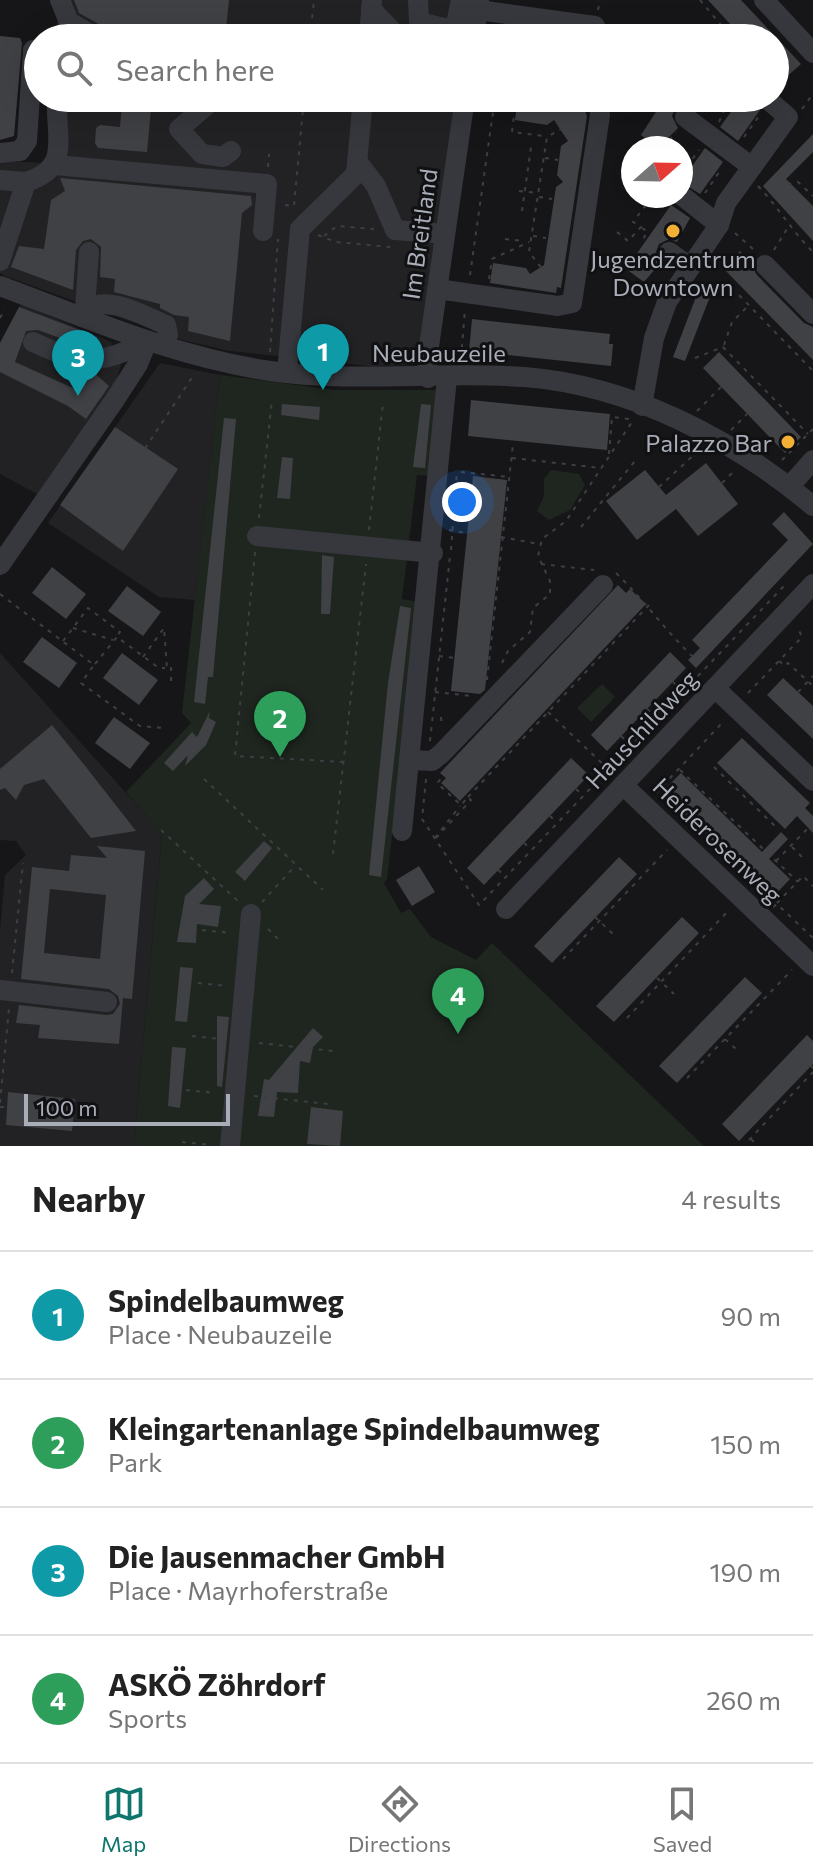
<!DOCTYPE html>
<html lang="en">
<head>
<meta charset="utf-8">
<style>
	:root { --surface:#fff; --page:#f2f2f2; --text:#222; --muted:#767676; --line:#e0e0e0; --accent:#0f766e }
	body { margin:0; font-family:Commissioner,sans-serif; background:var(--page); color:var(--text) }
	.compass { position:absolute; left:621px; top:136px; width:72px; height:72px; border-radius:50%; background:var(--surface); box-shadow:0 8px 32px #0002; rotate:70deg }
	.scale { position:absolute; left:24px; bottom:20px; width:206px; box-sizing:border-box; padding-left:8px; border:4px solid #a8adb8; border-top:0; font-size:22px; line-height:28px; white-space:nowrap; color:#a8adb8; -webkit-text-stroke:6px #111113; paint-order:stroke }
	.you { position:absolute; left:462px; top:502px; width:28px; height:28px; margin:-20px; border:6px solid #fff; border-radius:50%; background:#1a73e8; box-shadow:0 0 0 12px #1a73e833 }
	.badge { display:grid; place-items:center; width:52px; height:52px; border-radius:50%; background:var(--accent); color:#fff; font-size:26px; font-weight:700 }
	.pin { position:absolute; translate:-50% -66px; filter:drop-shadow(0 2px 4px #0008) }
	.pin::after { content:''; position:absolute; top:42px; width:28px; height:24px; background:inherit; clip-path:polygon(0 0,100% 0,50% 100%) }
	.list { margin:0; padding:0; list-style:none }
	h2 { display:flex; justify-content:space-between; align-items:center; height:104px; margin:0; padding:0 32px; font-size:34px }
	h2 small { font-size:26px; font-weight:400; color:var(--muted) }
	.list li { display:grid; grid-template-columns:52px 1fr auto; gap:24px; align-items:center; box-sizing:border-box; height:128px; padding:0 32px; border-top:2px solid var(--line) }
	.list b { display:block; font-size:30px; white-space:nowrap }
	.list p { margin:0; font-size:26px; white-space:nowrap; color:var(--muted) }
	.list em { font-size:26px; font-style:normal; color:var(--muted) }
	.icon { flex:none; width:44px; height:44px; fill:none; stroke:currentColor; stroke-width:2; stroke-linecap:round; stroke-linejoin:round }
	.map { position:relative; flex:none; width:813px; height:1146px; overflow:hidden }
	.search { position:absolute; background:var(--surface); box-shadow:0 8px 32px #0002; left:24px; right:24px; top:24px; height:88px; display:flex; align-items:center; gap:20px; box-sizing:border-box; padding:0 28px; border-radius:44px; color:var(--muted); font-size:30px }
	.sheet { height:616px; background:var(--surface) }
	nav { display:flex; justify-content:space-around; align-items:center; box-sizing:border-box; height:112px; border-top:2px solid var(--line); background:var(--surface); font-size:22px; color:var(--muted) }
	nav a { display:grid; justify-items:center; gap:4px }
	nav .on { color:var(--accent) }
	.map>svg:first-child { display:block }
	.built { fill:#222225 }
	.green { fill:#1e261f }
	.building { fill:#404145; fill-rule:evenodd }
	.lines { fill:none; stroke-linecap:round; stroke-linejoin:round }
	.path { stroke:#3d3f44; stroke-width:2; stroke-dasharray:4 6; stroke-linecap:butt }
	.minor { stroke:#37383d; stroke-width:20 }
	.poi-dot { fill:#f2b134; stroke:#111113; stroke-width:3 }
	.labels { text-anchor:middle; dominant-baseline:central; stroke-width:6; stroke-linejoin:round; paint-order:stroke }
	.street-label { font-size:24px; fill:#a8adb8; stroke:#111113 }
	.poi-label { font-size:24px; fill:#a8adb8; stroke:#111113 }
</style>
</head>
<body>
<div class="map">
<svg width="813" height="1146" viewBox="0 0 813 1146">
	<rect width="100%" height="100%" fill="#161618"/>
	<g class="built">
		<polygon points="55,0 473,0 467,38 56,38 58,10"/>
		<polygon points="52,98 459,98 417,362 414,365 369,366 230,351 182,340 5,276 0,273 0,161 47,163"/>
		<polygon points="21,304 111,342 121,365 113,390 41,496 0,474 0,343"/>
		<polygon points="160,363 220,375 195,600 159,597 48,523"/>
		<polygon points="0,653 162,833 134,1146 0,1146 0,931 5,875 26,855 16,841 0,840"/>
	</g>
	<g class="green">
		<polygon points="220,375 335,390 438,390 433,476 417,475 402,599 419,602 387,879 384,883 401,913 410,909 431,937 476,960 492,943 704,1146 134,1146 162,834 126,792 191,723 182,713"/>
		<polygon points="551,470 579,474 585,485 570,510 549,520 537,511 544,496 544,479"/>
		<polygon points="602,684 615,697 591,722 577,708"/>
	</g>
	<g class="building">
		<polygon points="74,0 229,0 226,29 218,36 166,32 158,38 110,38 97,23 79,13"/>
		<polygon points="708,0 741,0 801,64 783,80 775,72 775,38 743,38"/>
		<polygon points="517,28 586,38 516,38"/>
		<polygon points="0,36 20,38 22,43 14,136 0,140"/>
		<polygon points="116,98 195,98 179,112 151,109 147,152 98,148 95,143 96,128 100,125 120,127 122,105"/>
		<polygon points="518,98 581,102 587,116 561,288 557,287 556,293 490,283 493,263 526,268 530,274 544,265 556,187 563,182 557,175 561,146 568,141 554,120 547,125 515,120"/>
		<polygon points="665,98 688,98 696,104 675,109 672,116 678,128 658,148 641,135"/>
		<polygon points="741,98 753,98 760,110 738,141 720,127"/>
		<polygon points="813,134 813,152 786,179 813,206 813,241 763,186"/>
		<polygon points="705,148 723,162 700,194 681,182"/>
		<polygon points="60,178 251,196 252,205 242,213 230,341 188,331 189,317 174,315 160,308 160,304 114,292 115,279 100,277 101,247 91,239 83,241 76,250 73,290 11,267 19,246 44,249 51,200 65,191"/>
		<polygon points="671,205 690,218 677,242 669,239 659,244 656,252 661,262 644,282 626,269"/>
		<polygon points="740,251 752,264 756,274 804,323 813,327 813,360 723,268"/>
		<polygon points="699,289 711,294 685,361 673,357"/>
		<polygon points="19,307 85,332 79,345 38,330 26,331 15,362 75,389 93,372 109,386 86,419 68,406 0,372 0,343"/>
		<polygon points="472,319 610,334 609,344 613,344 611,366 469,351"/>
		<polygon points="719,352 801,437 785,453 703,368"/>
		<polygon points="471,400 610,414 607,450 468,436"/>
		<polygon points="282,404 320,407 319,420 281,415"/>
		<polygon points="421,404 431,405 425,468 413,467"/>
		<polygon points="224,418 236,419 213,677 208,677 205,704 194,702"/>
		<polygon points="115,427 178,469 123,551 60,505"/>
		<polygon points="282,457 293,458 290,499 277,498"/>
		<polygon points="706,463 738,504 698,536 676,509 637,540 606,501 645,470 666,495"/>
		<polygon points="473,476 507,480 485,690 480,694 451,691"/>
		<polygon points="784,512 813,544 696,668 688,660 700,648 692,640 788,540 772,524"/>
		<polygon points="322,555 334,557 330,614 321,614"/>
		<polygon points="52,567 86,594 66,619 32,593"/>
		<polygon points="618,585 626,593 630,589 646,604 460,801 441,783 446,778 440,773"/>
		<polygon points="127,586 161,612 143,636 108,611"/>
		<polygon points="400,606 411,608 381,877 369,875 388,683"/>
		<polygon points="42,637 77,663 59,688 23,662"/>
		<polygon points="670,652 686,668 607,751 591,735"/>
		<polygon points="122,653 158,680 139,705 103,678"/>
		<polygon points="783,678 813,706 813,739 767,695"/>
		<polygon points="210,711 209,718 216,722 206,745 185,766 188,755 173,771 164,763 192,732 197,737"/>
		<polygon points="114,717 150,743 130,769 95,743"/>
		<polygon points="52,725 86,767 136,831 91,838 44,779 24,785 16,800 5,788 0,790 0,769"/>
		<polygon points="742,738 810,803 805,808 813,816 813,833 797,816 785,829 717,763"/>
		<polygon points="571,758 589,775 484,885 467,868"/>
		<polygon points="681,773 762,852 781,832 788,839 769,859 790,879 772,898 662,792"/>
		<polygon points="264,841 272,848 245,881 235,872"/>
		<path d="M97,846L145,851L132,999L123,998L119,1044L38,1038L40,1025L16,1023L19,1005L106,1015L113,1014L120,1004L118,996L109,989L21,979L32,867L69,871L71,855L107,858ZM50,889L106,895L100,959L44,953Z"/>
		<polygon points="619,857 637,874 552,963 534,946"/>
		<polygon points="419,866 435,892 412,906 396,880"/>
		<polygon points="204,878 214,889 199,904 221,906 218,927 197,924 196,943 177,942 185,896"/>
		<polygon points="682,917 699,933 614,1022 596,1006"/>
		<polygon points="180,967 193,968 187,1022 175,1021"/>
		<polygon points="745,977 762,993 677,1083 659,1066"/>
		<polygon points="217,1016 229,1017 222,1087 217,1086"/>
		<polygon points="313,1028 323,1037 313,1047 310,1063 300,1061 298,1093 277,1092 274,1117 258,1116 264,1079 269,1080"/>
		<polygon points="807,1035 813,1041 813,1064 739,1141 722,1124"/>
		<polygon points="172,1047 186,1048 180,1108 168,1106"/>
		<polygon points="8,1092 75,1099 72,1131 6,1125"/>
		<polygon points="311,1107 343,1111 340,1146 307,1144"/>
	</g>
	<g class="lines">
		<g class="path">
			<polyline points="700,0 732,38"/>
			<polyline points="598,10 600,0"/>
			<polyline points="310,38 314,0"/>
			<polyline points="730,38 737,31"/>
			<polyline points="516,98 512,132 544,136"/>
			<polyline points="659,107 663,98"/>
			<polyline points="802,109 813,94"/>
			<polyline points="719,122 730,98"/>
			<polyline points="744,137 759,116"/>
			<polyline points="663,148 676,132"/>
			<polyline points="681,156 686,160 681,166"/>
			<polyline points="545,158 558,160"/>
			<polyline points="268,167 269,154"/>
			<polyline points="681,175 699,150"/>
			<path d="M758,186C778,207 792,231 813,252"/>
			<polyline points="519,191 537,193"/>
			<polyline points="705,193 722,168"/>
			<polyline points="539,197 552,199"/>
			<polyline points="773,197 783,185 798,182 813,196"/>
			<polyline points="285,205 294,206 304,98"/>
			<polyline points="522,211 531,147"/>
			<polyline points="642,228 647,231 643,240"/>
			<polyline points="617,232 628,241 641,227 633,222 653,196"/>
			<polyline points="735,233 754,250"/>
			<polyline points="318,235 336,242 390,247"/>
			<polyline points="324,236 337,226 374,229"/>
			<polyline points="533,236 546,238"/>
			<polyline points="505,239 524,241"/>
			<polyline points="774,250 787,229"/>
			<polyline points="470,275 495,98"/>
			<polyline points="547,275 529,252 547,137 568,125"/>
			<polyline points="489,279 492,259 529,242"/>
			<polyline points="702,282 736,292 813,371"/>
			<polyline points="0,318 5,309"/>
			<polyline points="724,345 732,322 749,305"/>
			<polyline points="270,352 278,239"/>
			<polyline points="461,358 465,309"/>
			<polyline points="695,358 723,347 808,434"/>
			<polyline points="697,411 721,387"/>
			<polyline points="731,430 747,414"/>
			<polyline points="764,446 771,438"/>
			<polyline points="609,454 612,417 629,419"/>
			<polyline points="512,458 601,468"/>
			<polyline points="782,460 813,429"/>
			<polyline points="134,465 195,373"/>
			<polyline points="461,472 509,477"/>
			<polyline points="722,483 734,471"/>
			<polyline points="659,487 698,451"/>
			<polyline points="259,518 272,400"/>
			<polyline points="581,527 635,461"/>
			<polyline points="369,530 383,403"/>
			<polyline points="449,530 467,533"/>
			<polyline points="501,537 539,544"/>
			<polyline points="451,550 457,471"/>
			<polyline points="255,552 235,756 344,762"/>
			<polyline points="541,564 594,570"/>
			<path d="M616,573C644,600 664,629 692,656"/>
			<polyline points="0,594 94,665 81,683 140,726 164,728"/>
			<polyline points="73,628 113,640"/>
			<polyline points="63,641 88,608 120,632 117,636"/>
			<polyline points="439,656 454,658"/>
			<polyline points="143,657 164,628 167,669 171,668 171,681 175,682"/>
			<polyline points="779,661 785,666 788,663 813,686"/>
			<polyline points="502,663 508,651 530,632 533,608 550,594 550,581 538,556 542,539 566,521 634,419"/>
			<polyline points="95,664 117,637 159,668 165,668"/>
			<polyline points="487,680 513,444"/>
			<polyline points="673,682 683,691"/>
			<polyline points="435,692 472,696"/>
			<polyline points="798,692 813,676"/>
			<polyline points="748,693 802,637 797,626"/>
			<polyline points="647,709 657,718"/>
			<polyline points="548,712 607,768"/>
			<polyline points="441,717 442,727"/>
			<polyline points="621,736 631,745"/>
			<polyline points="430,741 450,556"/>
			<polyline points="714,767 776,827"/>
			<polyline points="680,770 798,882"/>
			<polyline points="204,779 323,890"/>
			<polyline points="426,779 422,819 479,905 784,586 789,586"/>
			<polyline points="576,789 582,795"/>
			<polyline points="656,793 723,722"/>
			<polyline points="468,797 649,605"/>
			<polyline points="550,816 556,822"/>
			<polyline points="161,830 240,903"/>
			<polyline points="435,838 460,806"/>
			<polyline points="436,838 471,800 468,797 461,805 437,783 442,778"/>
			<polyline points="524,843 531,849"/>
			<polyline points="792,847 805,860"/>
			<polyline points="333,854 366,564"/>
			<polyline points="776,861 813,823"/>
			<polyline points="498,870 505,876"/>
			<polyline points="262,902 295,866"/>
			<polyline points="777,903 803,876 813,886"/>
			<polyline points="773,907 777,904 813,938"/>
			<polyline points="595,917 614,935"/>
			<polyline points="268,929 279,940"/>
			<polyline points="202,930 232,933"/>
			<polyline points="563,959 667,850"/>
			<polyline points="12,973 23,863"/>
			<polyline points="657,978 674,994"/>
			<polyline points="198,983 227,986"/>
			<polyline points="627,1018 728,911"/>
			<polyline points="192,1036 220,1039"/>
			<polyline points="725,1039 736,1049"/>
			<polyline points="259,1043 333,1051"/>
			<polyline points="811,1066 813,1068"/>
			<polyline points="687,1078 792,970"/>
			<polyline points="186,1090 216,1093"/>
			<polyline points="254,1096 328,1104"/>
			<polyline points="0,1103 9,1008"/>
			<polyline points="0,1107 7,1107"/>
			<polyline points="751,1139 758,1146"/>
			<polyline points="749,1140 813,1072"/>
			<polyline points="182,1142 212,1145"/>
		</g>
		<g class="minor">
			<polyline points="60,0 69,22 90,34"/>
			<polyline points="418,0 419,22 448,29 456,24 461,0"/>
			<polyline points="764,0 813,53"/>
			<polyline points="371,9 399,38"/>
			<polyline points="478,10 595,26"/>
			<polyline points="369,38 372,0"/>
			<polyline points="474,38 479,0"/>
			<polyline points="685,117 752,167"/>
			<polyline points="231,151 223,157 202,154 179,129 214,99 234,101 234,98"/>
			<polyline points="0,153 20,151 27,141 33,50"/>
			<polyline points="357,161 376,186 395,230 445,234"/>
			<polyline points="55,165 267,184 263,231"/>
			<polyline points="0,180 26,182 0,261"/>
			<path d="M26,182C72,168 55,137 57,98"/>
			<polyline points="681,195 719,225"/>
			<polyline points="669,252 690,267"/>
			<polyline points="765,265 813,314"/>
			<path d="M0,286C89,319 175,357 270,371C355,383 440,371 524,377C630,385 733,439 813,506"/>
			<polyline points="437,289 558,306 572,303 600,115 599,104 593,98"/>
			<polyline points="85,309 89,252"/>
			<path d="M82,317L85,309C110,295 142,315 166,325L168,335"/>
			<path d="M33,342C82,365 98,365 147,342"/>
			<polyline points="287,373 300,229 356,174 363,98"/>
			<polyline points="428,378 427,360 465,98"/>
			<polyline points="642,406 654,338 667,302 719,225 726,203 788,117 766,98"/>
			<polyline points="790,486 813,460"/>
			<polyline points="257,536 433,553"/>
			<polyline points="0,565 114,401 138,364 147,342"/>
			<polyline points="715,688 813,781"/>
			<polyline points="410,760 432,761 441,754 603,585"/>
			<polyline points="623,785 813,966"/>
			<polyline points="402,831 447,378"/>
			<polyline points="506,909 813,584"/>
			<polyline points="0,990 107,1002"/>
			<polyline points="230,1146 251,914"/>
		</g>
	</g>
	<g class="poi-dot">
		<circle cx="673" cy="231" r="8"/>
		<circle cx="788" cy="442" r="8"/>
	</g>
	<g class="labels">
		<g class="street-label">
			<text transform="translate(419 234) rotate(-82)">Im Breitland</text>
			<text x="439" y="352">Neubauzeile</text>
			<text transform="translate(641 729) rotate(-47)">Hauschildweg</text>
			<text transform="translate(718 840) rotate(44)">Heiderosenweg</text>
		</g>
		<g class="poi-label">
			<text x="673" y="258">Jugendzentrum<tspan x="673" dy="28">Downtown</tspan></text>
			<text x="772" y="442" text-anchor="end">Palazzo Bar</text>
		</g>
	</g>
</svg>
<svg class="compass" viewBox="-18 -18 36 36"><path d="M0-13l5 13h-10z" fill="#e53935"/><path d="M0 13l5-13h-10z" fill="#767676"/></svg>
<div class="scale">100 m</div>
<div class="you"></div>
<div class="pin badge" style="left:323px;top:390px;background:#0f9aa8">1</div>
<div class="pin badge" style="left:280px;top:757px;background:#2e9e5b">2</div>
<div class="pin badge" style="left:78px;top:396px;background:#0f9aa8">3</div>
<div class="pin badge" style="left:458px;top:1034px;background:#2e9e5b">4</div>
<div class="search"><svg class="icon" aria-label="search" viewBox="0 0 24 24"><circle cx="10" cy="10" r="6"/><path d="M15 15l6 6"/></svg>Search here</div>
</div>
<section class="sheet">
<h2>Nearby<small>4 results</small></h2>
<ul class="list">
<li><span class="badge" style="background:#0f9aa8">1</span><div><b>Spindelbaumweg</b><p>Place · Neubauzeile</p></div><em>90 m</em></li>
<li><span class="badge" style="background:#2e9e5b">2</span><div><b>Kleingartenanlage Spindelbaumweg</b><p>Park</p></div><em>150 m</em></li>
<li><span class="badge" style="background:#0f9aa8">3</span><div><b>Die Jausenmacher GmbH</b><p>Place · Mayrhoferstraße</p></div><em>190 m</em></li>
<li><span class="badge" style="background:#2e9e5b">4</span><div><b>ASKÖ Zöhrdorf</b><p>Sports</p></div><em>260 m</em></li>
</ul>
</section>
<nav>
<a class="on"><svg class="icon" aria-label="map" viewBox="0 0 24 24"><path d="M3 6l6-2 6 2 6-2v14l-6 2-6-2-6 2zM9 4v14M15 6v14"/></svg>Map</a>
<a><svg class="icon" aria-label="directions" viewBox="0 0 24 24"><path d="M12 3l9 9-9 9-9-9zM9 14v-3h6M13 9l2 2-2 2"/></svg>Directions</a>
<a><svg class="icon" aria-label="saved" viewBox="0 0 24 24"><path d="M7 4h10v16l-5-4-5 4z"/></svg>Saved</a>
</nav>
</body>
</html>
